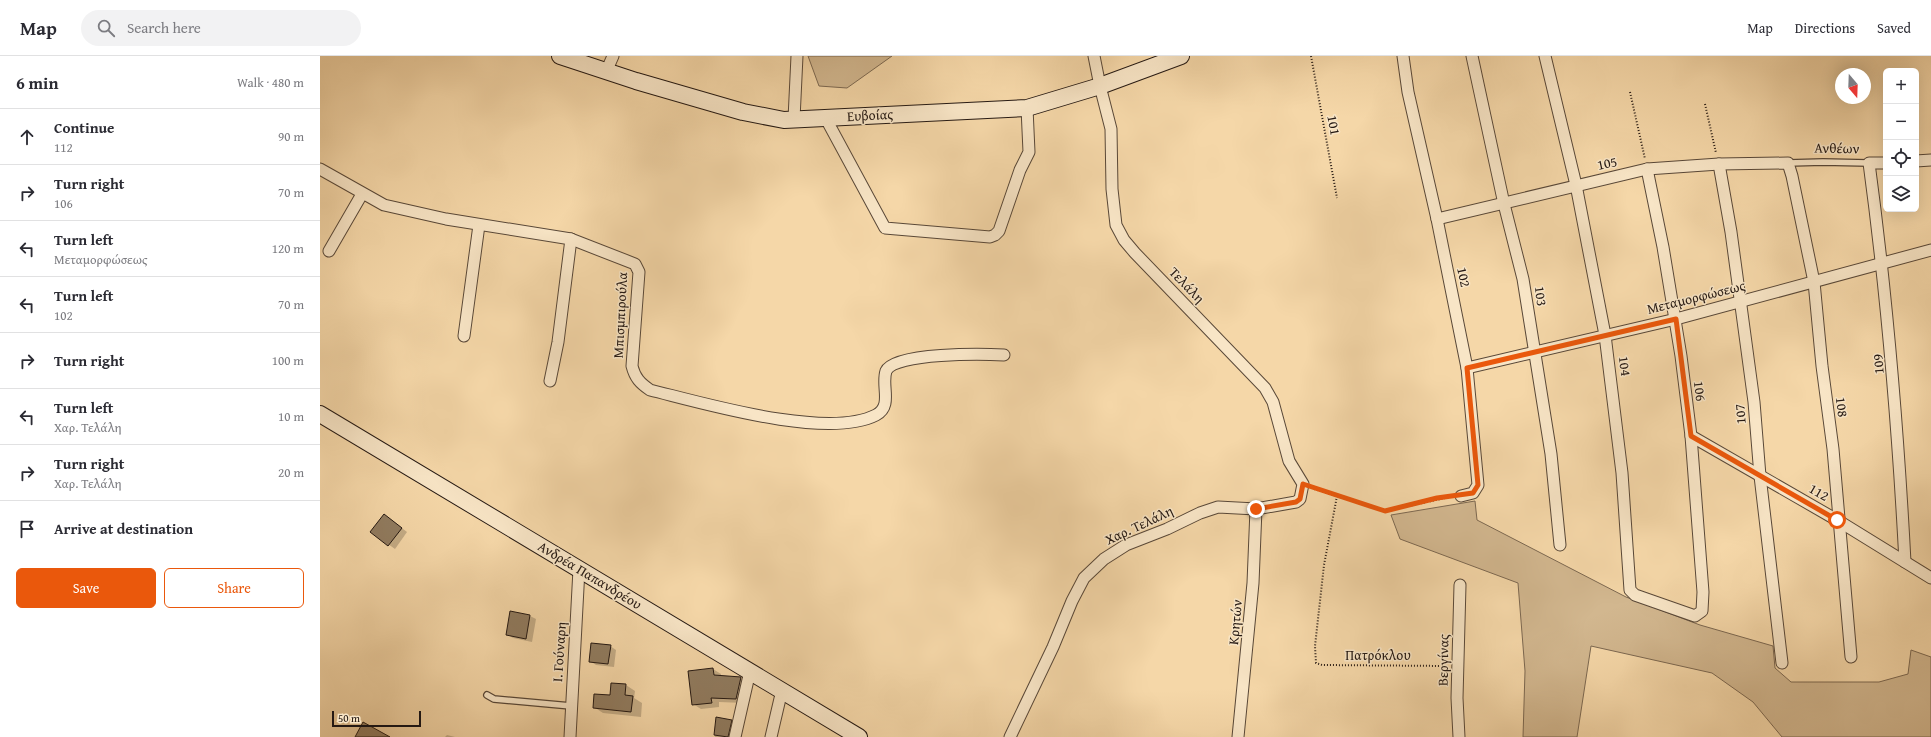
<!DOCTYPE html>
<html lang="en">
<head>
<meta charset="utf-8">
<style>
	:root { --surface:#fff; --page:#f2f2f3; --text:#2b2b33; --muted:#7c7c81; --line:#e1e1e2; --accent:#ea580c }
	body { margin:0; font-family:"Gentium Book Plus",serif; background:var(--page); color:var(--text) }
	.controls { position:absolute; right:12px; top:12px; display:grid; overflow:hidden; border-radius:6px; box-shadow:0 4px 16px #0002 }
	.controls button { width:36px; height:36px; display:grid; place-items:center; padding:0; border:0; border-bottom:1px solid var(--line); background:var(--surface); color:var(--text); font:20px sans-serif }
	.compass { position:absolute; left:1515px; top:12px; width:36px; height:36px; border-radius:50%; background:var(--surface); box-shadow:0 4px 16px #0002; rotate:161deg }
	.scale { position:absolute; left:12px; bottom:10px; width:89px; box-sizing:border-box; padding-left:4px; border:2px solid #251913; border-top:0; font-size:11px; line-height:14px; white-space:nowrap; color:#251913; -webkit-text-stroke:3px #f8e5c6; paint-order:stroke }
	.stop { position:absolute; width:12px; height:12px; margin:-9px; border:3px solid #ea580c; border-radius:50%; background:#fff }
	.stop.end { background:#ea580c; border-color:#fff; box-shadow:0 1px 4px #0008 }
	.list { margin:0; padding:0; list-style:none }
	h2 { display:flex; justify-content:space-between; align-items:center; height:52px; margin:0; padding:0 16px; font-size:17px }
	h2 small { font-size:13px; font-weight:400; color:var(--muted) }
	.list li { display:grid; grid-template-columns:26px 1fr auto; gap:12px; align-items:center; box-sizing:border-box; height:56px; padding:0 16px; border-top:1px solid var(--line) }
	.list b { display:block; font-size:15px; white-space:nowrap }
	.list p { margin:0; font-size:13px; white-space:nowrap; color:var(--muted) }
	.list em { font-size:13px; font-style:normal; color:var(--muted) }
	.actions { display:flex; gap:8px; padding:12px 16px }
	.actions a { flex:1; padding:9px 0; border:1px solid var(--accent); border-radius:6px; text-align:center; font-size:14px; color:var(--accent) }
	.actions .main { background:var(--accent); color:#fff }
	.icon { flex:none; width:22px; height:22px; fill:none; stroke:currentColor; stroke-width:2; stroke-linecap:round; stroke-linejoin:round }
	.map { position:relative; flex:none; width:1611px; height:681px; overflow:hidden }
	header { display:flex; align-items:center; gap:24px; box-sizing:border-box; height:56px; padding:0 20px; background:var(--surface); border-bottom:1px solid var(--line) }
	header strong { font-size:19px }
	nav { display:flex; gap:22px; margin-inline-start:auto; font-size:14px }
	.search { width:280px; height:36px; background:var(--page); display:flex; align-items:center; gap:10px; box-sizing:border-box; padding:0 14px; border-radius:22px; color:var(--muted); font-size:15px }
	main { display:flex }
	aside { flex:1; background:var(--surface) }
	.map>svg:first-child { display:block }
	.green { fill:#d2b78f; stroke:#7c6851 }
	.shadow { fill:#0003 }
	.building { fill:#917c60; stroke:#251913 }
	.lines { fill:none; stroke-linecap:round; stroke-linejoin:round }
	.lane-casing { stroke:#594838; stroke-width:8 }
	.street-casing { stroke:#594838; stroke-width:13 }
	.secondary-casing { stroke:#251913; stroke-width:18 }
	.path { stroke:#251913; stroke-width:2; stroke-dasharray:1 2; stroke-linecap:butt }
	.lane { stroke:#f8e5c6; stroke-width:5.5 }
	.street { stroke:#f8e5c6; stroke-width:11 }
	.secondary { stroke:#f8e5c6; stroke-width:16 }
	.route { stroke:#ea580c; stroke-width:5 }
	.labels { text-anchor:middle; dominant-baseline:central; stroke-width:3; stroke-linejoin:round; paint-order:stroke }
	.street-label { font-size:14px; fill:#251913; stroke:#f8e5c6 }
</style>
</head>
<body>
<header>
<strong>Map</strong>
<div class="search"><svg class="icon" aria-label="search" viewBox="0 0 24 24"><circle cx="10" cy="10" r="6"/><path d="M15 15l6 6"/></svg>Search here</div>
<nav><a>Map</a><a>Directions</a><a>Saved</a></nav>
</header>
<main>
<aside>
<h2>6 min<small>Walk · 480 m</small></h2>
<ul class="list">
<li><svg class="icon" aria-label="ahead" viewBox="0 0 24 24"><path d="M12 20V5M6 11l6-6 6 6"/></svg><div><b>Continue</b><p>112</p></div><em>90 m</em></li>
<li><svg class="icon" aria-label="right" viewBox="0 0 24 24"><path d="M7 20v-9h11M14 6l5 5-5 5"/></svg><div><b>Turn right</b><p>106</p></div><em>70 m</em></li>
<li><svg class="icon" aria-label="left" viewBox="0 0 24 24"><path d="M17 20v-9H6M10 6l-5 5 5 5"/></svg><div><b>Turn left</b><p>Μεταμορφώσεως</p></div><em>120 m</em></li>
<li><svg class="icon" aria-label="left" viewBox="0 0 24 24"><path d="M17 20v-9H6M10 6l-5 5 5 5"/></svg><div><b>Turn left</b><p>102</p></div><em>70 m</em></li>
<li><svg class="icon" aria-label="right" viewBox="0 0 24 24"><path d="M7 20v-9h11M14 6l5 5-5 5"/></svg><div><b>Turn right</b></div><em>100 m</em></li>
<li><svg class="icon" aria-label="left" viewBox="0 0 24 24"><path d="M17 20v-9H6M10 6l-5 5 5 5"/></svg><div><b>Turn left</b><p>Χαρ. Τελάλη</p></div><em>10 m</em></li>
<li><svg class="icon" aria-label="right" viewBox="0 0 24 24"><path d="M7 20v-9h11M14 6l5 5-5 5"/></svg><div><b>Turn right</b><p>Χαρ. Τελάλη</p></div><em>20 m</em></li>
<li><svg class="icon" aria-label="arrive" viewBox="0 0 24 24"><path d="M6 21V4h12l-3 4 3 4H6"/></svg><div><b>Arrive at destination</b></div></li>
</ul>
<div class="actions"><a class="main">Save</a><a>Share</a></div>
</aside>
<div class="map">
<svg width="1611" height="681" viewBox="0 0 1611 681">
	<rect width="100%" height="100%" fill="#f5d7a8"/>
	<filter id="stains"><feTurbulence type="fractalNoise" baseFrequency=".005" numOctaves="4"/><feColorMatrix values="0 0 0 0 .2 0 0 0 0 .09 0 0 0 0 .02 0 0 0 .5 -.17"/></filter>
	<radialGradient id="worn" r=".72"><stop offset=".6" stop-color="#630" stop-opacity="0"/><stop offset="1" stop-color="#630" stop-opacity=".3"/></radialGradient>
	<g class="green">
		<polygon points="488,0 572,0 527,32 499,30"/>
		<polygon points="1155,445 1157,464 1306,541 1380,569 1453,590 1455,612 1471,626 1559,626 1588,618 1591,594 1611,601 1611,681 1462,681 1433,646 1392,617 1271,590 1257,681 1203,681 1205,615 1198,527 1080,483 1071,459"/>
	</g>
	<g class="shadow">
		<polygon points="70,463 87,476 75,493 51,476"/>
		<polygon points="210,560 216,563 212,586 193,582 187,578"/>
		<polygon points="290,590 296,594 294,611 276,609 270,605"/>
		<polygon points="393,613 401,618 401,621 421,622 429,627 424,647 399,646 399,651 381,653 373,648"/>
		<polygon points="306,629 315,635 314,642 322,647 321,661 283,657 274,651"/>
		<polygon points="397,663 411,665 417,668 415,681 395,681"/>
		<polygon points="127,679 135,681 125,681"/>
	</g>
	<g class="building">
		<polygon points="64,458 82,472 68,490 50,476"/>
		<polygon points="190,555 210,559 206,583 186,579"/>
		<polygon points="271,587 291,589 288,608 269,606"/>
		<polygon points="393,612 394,619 421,621 416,643 391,642 392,647 372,649 368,615"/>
		<polygon points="291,627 306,628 305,639 313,640 311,656 273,652 274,638 290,639"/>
		<polygon points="396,661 412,664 408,681 394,679"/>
		<polygon points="43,666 70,681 35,681"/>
	</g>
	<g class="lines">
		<defs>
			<g id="lane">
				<polyline points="1468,107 1503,106 1549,107"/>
				<polyline points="167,639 174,643 251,650"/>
			</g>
			<g id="street">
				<polyline points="1083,0 1088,36 1117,163 1147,312 1158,429 1153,437 1141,440"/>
				<polyline points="1152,0 1184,148 1203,223 1231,398 1240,489"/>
				<polyline points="1225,0 1256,129 1285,279 1302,417 1310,534 1315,539 1375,560 1382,555 1383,536 1371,380 1361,300 1343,191 1327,113"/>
				<polyline points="286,16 293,0"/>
				<polyline points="505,61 565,172 670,181 675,179 679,175 700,114 709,96 707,52"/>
				<polyline points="474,63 477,0"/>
				<polyline points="1596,105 1611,104"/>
				<path d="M1566,107H1549C1567,240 1578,373 1585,506"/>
				<polyline points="1399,108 1411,176 1434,346 1440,420 1462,607"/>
				<path d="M0,113L64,149L126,163L251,183L315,208L319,216L312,310C315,322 320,327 330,334C383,347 507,384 556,359C573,350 561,330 566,315C574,296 665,298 684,299"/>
				<polyline points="1117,163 1327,113 1399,108 1468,107 1472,120 1494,226 1502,310 1513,393 1531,601"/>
				<polyline points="9,195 42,138"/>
				<polyline points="144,280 159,169"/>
				<polyline points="1147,312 1356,263 1611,194"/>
				<polyline points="230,325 238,286 251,183"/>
				<polyline points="1371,380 1517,464 1611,522"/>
				<polyline points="250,681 259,513"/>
				<polyline points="415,681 430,615"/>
				<polyline points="451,681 462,634"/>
				<polyline points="690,681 733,591 752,545 764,522 784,503 806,489 847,473 880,457 898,451 936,453 976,446 980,443 983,428 969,405 953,346 945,332 815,197 804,184 796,169 792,133 791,73 780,30 774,0"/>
				<polyline points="918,681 933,527 936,453"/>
				<polyline points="1139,681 1137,642 1140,529"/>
			</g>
			<g id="secondary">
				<polyline points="240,0 316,25 423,56 464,64 707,52 780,30 861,0"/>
				<polyline points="0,358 539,681"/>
			</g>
		</defs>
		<use href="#lane" class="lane-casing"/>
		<use href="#street" class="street-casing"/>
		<use href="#secondary" class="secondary-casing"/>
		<g class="path">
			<polyline points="991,0 1017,142"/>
			<polyline points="1310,36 1325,103"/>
			<polyline points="1385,48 1396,97"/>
			<polyline points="994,433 1065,455 1130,441"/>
			<polyline points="1017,440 1004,509 995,590 996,607 1002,609 1127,610"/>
		</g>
		<use href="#lane" class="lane"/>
		<use href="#street" class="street"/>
		<use href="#secondary" class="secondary"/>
	</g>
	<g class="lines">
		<polyline class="route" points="936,453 976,446 980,443 983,428 1065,455 1117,442 1153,437 1158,429 1147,312 1356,263 1371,380 1517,464"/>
	</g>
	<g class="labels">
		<g class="street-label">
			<text transform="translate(550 59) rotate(-3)">Ευβοίας</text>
			<text transform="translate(1014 69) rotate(80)">101</text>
			<text transform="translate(1517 92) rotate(1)">Ανθέων</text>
			<text transform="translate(1287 107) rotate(-12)">105</text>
			<text transform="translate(1144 221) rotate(78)">102</text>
			<text transform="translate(867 229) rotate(46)">Τελάλη</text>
			<text transform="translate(1221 240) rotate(82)">103</text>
			<text transform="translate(1376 241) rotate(-14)">Μεταμορφώσεως</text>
			<text transform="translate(300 259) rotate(-87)">Μπισμπιρούλα</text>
			<text transform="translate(1558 308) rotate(-95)">109</text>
			<text transform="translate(1305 310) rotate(82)">104</text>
			<text transform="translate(1380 335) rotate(83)">106</text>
			<text transform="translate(1522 351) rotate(83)">108</text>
			<text transform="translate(1420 358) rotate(-95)">107</text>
			<text transform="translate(1499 436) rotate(30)">112</text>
			<text transform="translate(819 469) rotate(-25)">Χαρ. Τελάλη</text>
			<text transform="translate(270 519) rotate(31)">Ανδρέα Παπανδρέου</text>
			<text transform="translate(915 566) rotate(-85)">Κρητών</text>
			<text transform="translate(239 596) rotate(-86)">Ι. Γούναρη</text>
			<text x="1058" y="599">Πατρόκλου</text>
			<text transform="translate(1123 604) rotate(-89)">Βεργίνας</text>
		</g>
	</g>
	<rect width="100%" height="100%" filter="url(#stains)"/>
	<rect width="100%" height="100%" fill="url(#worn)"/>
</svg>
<div class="controls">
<button>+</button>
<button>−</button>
<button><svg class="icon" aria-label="locate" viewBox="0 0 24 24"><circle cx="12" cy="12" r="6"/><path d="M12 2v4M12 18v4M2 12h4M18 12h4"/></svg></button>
<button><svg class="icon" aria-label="layers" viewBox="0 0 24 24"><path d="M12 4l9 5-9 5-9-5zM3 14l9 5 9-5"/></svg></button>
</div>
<svg class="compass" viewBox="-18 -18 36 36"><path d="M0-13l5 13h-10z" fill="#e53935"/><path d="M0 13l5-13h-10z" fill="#7c7c81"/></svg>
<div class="scale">50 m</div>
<div class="stop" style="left:1517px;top:464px"></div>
<div class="stop end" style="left:936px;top:453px"></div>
</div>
</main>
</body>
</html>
